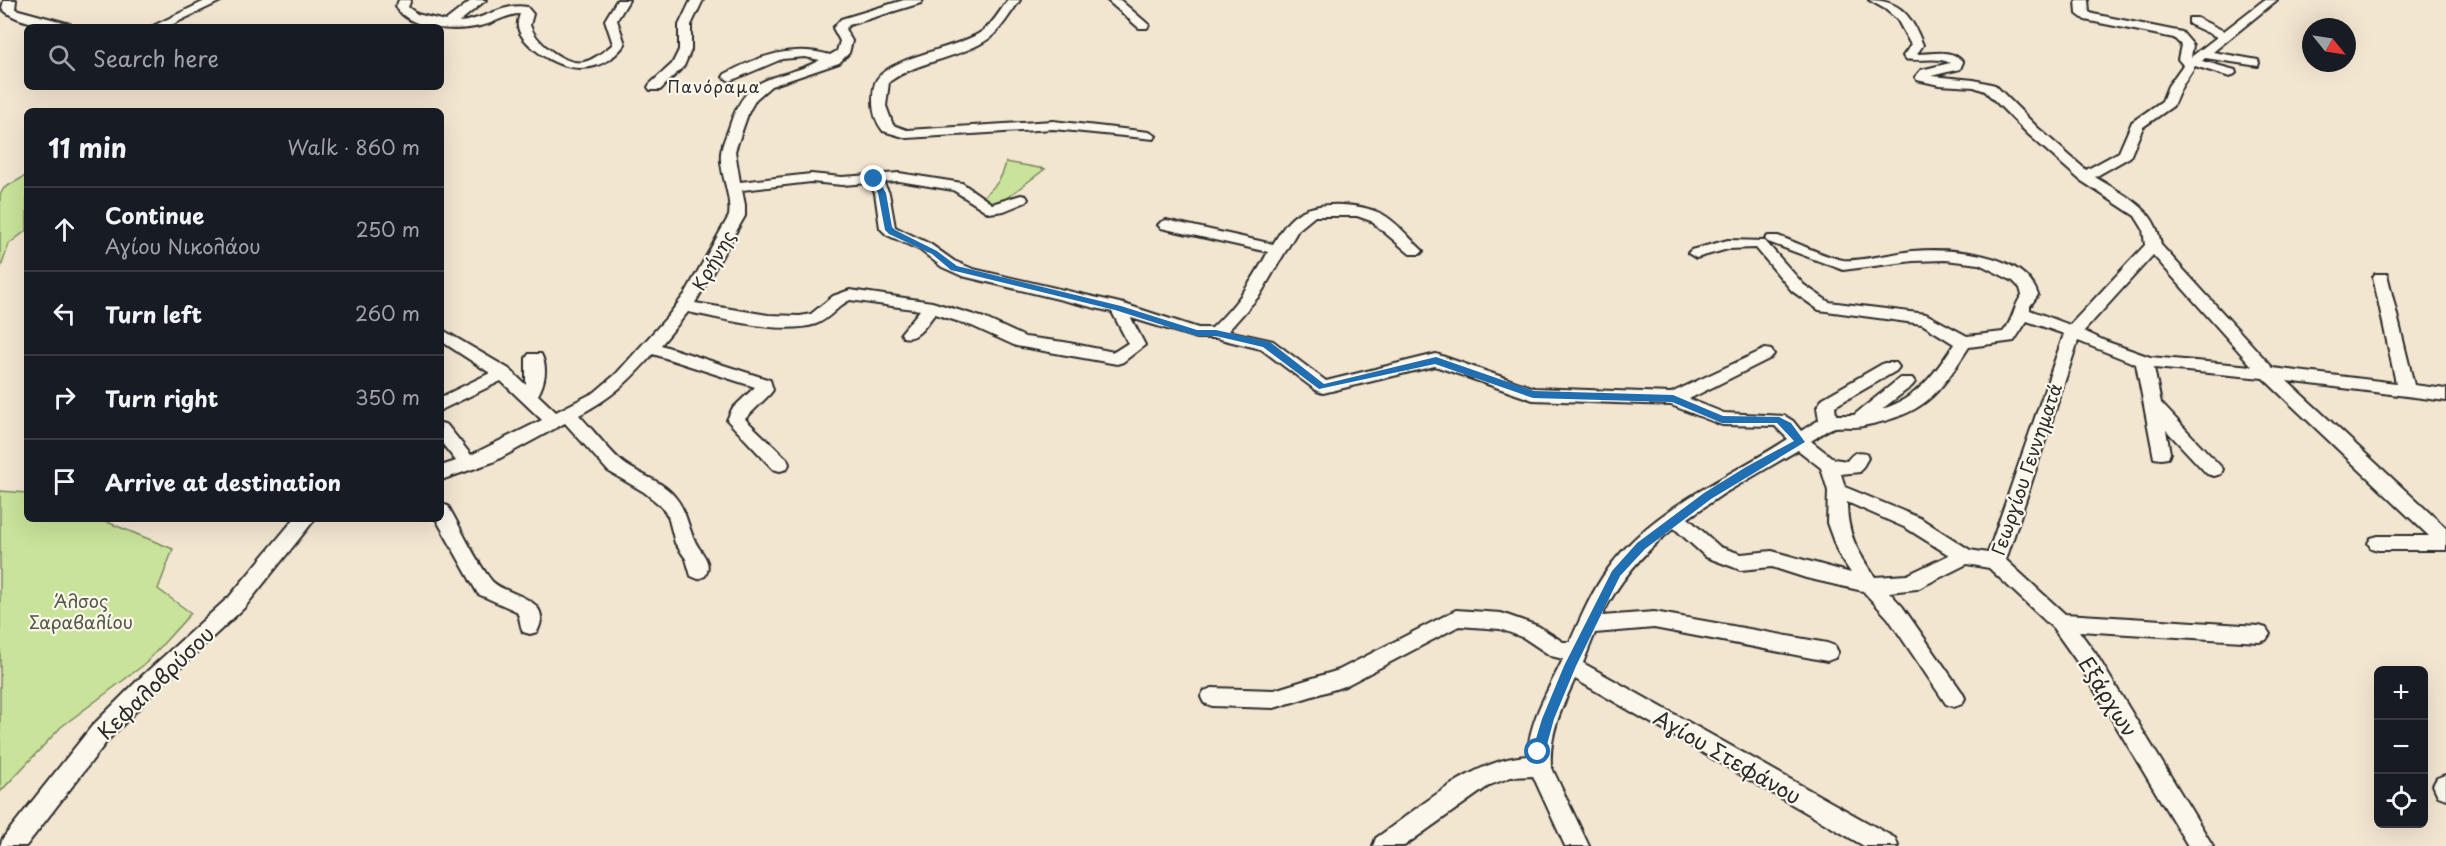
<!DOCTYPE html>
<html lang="en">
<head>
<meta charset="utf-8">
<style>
	:root { --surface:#171b24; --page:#20242c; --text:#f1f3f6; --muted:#9ea1a6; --line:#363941 }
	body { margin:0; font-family:"Playpen Sans",sans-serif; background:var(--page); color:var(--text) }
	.controls { position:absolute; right:18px; bottom:18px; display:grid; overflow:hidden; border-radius:9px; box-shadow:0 6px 24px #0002 }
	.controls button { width:54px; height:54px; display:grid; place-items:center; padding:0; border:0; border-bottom:2px solid var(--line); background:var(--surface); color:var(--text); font:30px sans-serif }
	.compass { position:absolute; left:2302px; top:18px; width:54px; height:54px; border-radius:50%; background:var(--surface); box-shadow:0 6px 24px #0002; rotate:120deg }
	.stop { position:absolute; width:18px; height:18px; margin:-14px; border:4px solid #1f6fb2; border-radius:50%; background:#fff }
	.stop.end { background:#1f6fb2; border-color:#fff; box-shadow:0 2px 6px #0008 }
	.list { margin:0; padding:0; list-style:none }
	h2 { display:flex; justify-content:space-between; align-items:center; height:78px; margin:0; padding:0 24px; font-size:26px }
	h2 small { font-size:20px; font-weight:400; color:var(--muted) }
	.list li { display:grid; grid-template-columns:39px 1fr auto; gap:18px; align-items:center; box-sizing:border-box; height:84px; padding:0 24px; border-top:2px solid var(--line) }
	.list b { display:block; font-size:22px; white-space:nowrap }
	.list p { margin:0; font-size:20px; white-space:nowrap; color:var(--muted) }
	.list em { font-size:20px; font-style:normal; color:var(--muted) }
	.icon { flex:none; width:33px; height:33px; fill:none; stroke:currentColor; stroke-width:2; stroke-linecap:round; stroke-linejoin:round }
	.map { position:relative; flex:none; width:2446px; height:846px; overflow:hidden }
	.search { position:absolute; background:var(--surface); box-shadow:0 6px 24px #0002; left:24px; top:24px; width:420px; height:66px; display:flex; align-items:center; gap:15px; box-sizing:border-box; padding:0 21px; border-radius:9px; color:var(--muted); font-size:22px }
	.panel { position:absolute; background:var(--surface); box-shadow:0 6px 24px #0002; left:24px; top:108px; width:420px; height:414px; border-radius:9px }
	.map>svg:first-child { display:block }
	.green { fill:#c9e39a; stroke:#7a8762; stroke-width:1.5 }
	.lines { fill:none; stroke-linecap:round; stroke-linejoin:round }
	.minor-casing { stroke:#2b2b2b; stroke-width:4 }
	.minor { fill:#fbf7ec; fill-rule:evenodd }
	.route { fill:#1f6fb2 }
	.labels { text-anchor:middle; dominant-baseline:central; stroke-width:4.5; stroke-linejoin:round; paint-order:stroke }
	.far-neighbourhood-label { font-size:16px; letter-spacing:1.5px; fill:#2b2b2b; stroke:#fbf7ec }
	.street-label { font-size:18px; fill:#2b2b2b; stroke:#fbf7ec }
	.park-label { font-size:18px; fill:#525947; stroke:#fbf7ec }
	.near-street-label { font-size:21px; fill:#2b2b2b; stroke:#fbf7ec }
</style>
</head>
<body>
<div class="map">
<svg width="2446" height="846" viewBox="0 0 2446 846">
	<rect width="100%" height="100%" fill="#f3e6d1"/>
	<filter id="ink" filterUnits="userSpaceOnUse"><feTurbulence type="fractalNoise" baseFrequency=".0167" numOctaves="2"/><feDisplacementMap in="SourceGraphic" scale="12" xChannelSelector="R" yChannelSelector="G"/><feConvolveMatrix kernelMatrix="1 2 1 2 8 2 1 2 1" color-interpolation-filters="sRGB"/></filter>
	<g filter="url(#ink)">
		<g class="green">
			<path d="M1006,162L1045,169L992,209L981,198C995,187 1002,180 1006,162Z"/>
			<polygon points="27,175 27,230 9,244 0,270 0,195 4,188"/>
			<polygon points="0,491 27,493 27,519 100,519 173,549 158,589 191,613 145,664 61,727 0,792"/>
		</g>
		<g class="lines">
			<defs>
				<g id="minor">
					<path d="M4,0H16L15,9L70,24L72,27C54,27 13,23 2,8Z"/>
					<polygon points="207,0 223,0 167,27 151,27"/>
					<path d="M399,0H411L408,7L417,14L445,21L472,0H486L459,22C482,21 504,2 527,7L533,14L530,25C535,42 565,66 584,62C595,59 605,51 613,44L605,20L617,0H629L617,20L625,44C602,75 567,74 538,52C530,46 520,37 518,27C517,22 519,17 520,14C507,14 496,22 484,25C459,32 411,31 396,7Z"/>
					<polygon points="691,0 703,0 691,25 691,50 684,66 660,90 650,90 648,87 650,84 672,64 679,50 679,25"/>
					<path d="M904,0H923L921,3L849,25L845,29L852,41L849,53L839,63L771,86L756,99L749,111L735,151L740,182L811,174L842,177L899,173L962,183L992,204L1021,195L1026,196L1028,199L1026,202L1004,211L989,213L953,190L899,181L883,182L889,193L895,227L930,244L954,261L973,269L1124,304L1198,328H1212C1237,304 1251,283 1268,252L1161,228L1158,225L1161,222L1166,220L1273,244C1279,234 1286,222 1296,215C1316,200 1360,203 1382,214C1397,222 1408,237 1420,248L1423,251L1420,254H1410L1371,221L1357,216H1315L1298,230L1260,295L1228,331L1273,341L1326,381L1436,354L1534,388L1671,393L1765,349L1771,350L1774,354L1771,358L1689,399L1724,413L1785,416L1793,421L1801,431L1819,420L1817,407L1823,398L1884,363H1896L1899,367L1896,371L1835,406L1836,415H1854L1900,378H1912L1915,382L1912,386L1882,409C1917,399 1935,373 1954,344L1922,324L1819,310L1792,291L1756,248L1728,249L1696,258L1688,253L1691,250L1728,240L1765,241L1804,285L1829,302L1926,314L1967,336L2003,332C2013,321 2013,307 2022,295L2020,288L2013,281L1979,264L1945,260L1913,261L1843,270L1768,242L1765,239L1768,236H1778C1799,243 1822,256 1843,260C1859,262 1894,253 1912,251C1949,248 2024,252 2038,295L2030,306V310L2070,325L2145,245L2143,229L2135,216L2080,180L2028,134L1985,91L1974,87L1939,85L1917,80L1915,77L1921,70L1950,63C1938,56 1919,62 1905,59L1903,56L1911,45L1897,19L1885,9L1869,0C1901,0 1912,17 1923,45L1917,54C1934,54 1951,48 1963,62L1960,69L1931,76L1974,80L1995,85L2038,128L2086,170L2119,152L2132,122L2162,101L2168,86L2183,65L2178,59L2181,45L2174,38L2085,20L2077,14L2076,0H2088L2089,12L2093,14L2182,32L2193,45L2191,57L2217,37L2189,24V18H2197L2224,31L2264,0H2277L2213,52L2258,60L2259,63L2258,66L2205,58L2202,61L2235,70L2236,73L2230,77L2195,66L2182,86L2173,106L2143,127L2130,157L2095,177C2125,196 2156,207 2161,245L2273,368L2396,383L2373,277L2375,274H2387L2414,385L2446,389V401L2287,381L2446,528V550H2378L2371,548L2368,543L2371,538L2378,536H2429L2263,378L2154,368L2161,403L2223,469L2221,474L2214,476L2207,474L2166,430L2170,453L2168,458L2161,459L2154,458L2136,364L2078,341L2006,560L2065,614L2259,626L2266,628L2270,634L2266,640L2259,642L2079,631L2096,654L2213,846H2188L2080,666L2053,628L1989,568L1967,564L1917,589L1889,592L1902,606L1962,692L1965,698L1962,704L1954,707L1946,704L1888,618L1863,591L1806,578L1772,567L1740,570L1733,567L1706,557L1674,528C1643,553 1619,580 1602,616L1654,612L1827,643L1835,646L1838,652L1835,658L1827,661L1654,628L1595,633L1583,663L1895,838L1898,846H1864L1575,679C1562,707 1549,734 1551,766L1589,846H1565L1533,776L1511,777L1490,785L1404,846H1373L1376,838C1419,808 1475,758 1528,756C1528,722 1549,689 1563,659L1551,656L1524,638L1500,629L1459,626L1345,686L1274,708L1212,706L1204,703L1201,697L1204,691L1212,688L1274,690L1339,670L1456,610L1501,613L1538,626L1563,642H1570C1581,617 1592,591 1608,569C1652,508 1726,479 1788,439L1775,426L1722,425L1671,405L1533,400L1435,366L1323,393L1317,391L1261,349L1216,338H1197L1131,318L1145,345L1123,362L1117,364L1016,346L972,326L935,314C926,324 918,341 903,337L901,333L920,310L850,300C837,306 830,319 816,324C782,335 723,319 688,312L661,345L770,380L773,390L770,394L745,419L787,459L789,464L787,469L780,471L773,469L727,420L732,409L755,387L653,354C628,382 613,397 579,415C593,430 606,447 620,460C637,475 661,479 675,497C686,510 687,524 694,539C699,552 714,561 705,576L698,579L691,576L686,559L675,543L668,516L660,505L644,492L608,471L565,423L493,462L441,480V466L456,461L441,442V423L447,425L471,455L542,420L501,381L441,410V397L490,373L441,341V329L509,369L526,385V358L529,354H541C548,367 545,383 538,395L556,412L595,392L616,374L668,316L685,294L729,216C732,194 719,174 721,153C722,143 728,132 731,122C750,69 780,82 820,60L805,57L782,59L730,81L723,77L725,74C760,56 791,44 830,55L837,51L840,41L833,28L841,19ZM811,182L842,185L869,183L875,193L880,228L887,235L920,250L942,267L962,276L1112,312L1128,343L1114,352L1064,342L1025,337L984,318L932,302L850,290L833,296L811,314L800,316L768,315L695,303L745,216V205L742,190ZM2153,255L2252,366L2150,357L2105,341L2084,331ZM2027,321L2064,334L1988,553L1970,550L1920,518L1845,487L1841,474L1860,472L1868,458L1866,453C1856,451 1853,453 1847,461L1834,459L1811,441C1818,437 1827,429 1835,427C1844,426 1853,428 1863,426C1924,414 1937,397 1969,347L2014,341ZM1798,450L1821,468L1828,491L1827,523L1838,553L1851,573L1772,551L1741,554L1720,547L1688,518L1723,494ZM1847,502L1906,528L1949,555L1907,575L1875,577C1857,551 1847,534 1847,502Z"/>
					<path d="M1008,0H1020C1011,12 1003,27 991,37C962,59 920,59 889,82L886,106L893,125L907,130L1053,121L1149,132L1156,136L1154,139L1053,129L907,138L883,131C876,122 873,113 873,101C873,94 873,85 877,79C892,57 953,49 978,34C991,27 999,12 1008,0Z"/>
					<polygon points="1107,0 1120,0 1149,25 1147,28 1139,28"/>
					<path d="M441,504L448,506C462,530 474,558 491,580C503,596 556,596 537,632L530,634L523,632C519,624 521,618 516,611L478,594L436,519H441Z"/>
					<polygon points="294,519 315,519 244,608 158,688 108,740 26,846 0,846 3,838 92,726 142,676 230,596"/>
					<polygon points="2445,775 2446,775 2446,799 2438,796 2433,785 2437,778"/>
				</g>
			</defs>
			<use href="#minor" class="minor-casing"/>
			<use href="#minor" class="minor"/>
		</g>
	</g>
	<polygon class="route" points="874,177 877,178 886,193 892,227 895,230 937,251 957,266 1121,306 1197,330 1216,330 1270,342 1324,384 1436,357 1534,391 1673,395 1723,416 1779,417 1791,423 1805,442 1711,499 1645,549 1620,576 1576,666 1554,719 1545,752 1538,757 1532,752 1542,719 1564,666 1612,571 1637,543 1704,493 1746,467 1794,441 1777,423 1722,423 1672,402 1533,398 1435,364 1319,389 1263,347 1216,336 1197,336 1115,310 951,270 932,254 889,234 885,230 878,193 870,179"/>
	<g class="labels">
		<g class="far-neighbourhood-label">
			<text x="714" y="86">Πανόραμα</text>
		</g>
		<g class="street-label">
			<text transform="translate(713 260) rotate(-60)">Κρήνης</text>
			<text transform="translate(2026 469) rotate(-71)">Γεωργίου Γεννηματά</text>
		</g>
		<g class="park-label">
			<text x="81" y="600">Άλσος<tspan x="81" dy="21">Σαραβαλίου</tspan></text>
		</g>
		<g class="near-street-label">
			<text transform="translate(155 682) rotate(-44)">Κεφαλοβρύσου</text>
			<text transform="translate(2109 696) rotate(58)">Εξάρχων</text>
			<text transform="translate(1728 756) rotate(30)">Αγίου Στεφάνου</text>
		</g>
	</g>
</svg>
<div class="controls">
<button>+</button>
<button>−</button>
<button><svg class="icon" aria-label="locate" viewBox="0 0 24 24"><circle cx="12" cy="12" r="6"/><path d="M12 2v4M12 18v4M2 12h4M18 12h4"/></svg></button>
</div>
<svg class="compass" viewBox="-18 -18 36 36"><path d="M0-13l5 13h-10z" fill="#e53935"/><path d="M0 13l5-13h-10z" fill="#9ea1a6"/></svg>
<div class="stop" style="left:1538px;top:752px"></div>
<div class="stop end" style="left:874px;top:179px"></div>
<div class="search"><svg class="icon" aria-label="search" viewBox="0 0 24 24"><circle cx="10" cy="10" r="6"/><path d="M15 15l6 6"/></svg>Search here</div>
<section class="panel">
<h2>11 min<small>Walk · 860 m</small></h2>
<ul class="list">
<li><svg class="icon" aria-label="ahead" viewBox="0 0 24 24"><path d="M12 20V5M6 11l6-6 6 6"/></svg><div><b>Continue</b><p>Αγίου Νικολάου</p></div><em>250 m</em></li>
<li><svg class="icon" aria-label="left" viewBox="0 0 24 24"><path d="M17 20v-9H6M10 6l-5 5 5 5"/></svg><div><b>Turn left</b></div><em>260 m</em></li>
<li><svg class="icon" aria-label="right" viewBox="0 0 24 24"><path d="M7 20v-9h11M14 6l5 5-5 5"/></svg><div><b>Turn right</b></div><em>350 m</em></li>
<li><svg class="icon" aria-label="arrive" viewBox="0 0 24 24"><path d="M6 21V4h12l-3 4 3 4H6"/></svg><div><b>Arrive at destination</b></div></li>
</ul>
</section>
</div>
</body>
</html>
